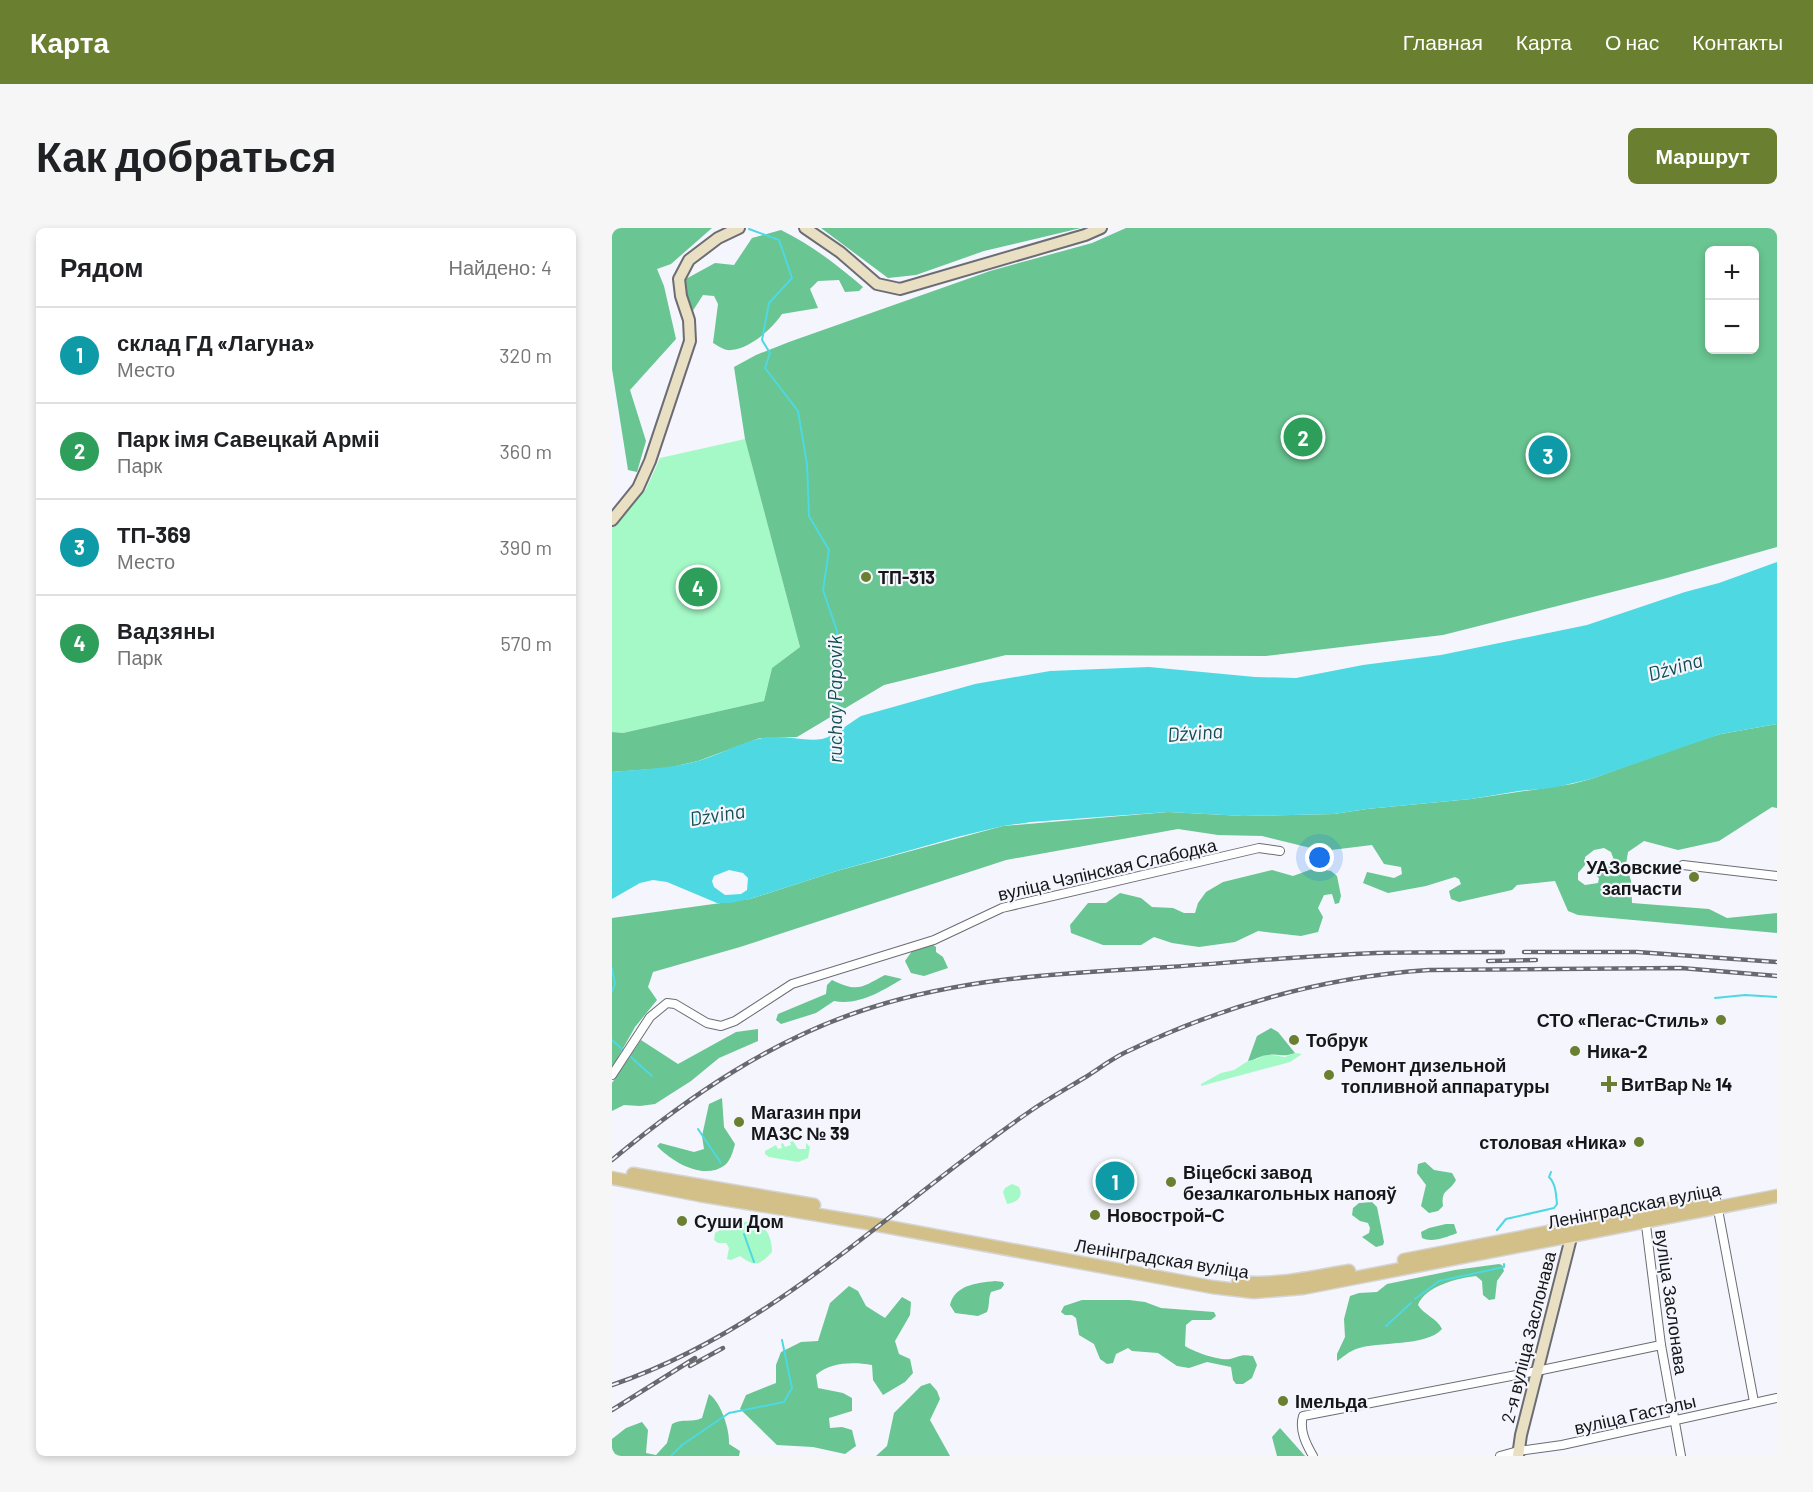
<!DOCTYPE html>
<html lang="ru">
<head>
<meta charset="utf-8">
<style>
	:root { --surface:#fff; --page:#f6f6f6; --text:#202124; --muted:#757577; --line:#e0e0e0; --accent:#6b7f30 }
	body { margin:0; font-family:Barlow,sans-serif; background:var(--page); color:var(--text) }
	.controls { position:absolute; right:18px; top:18px; display:grid; overflow:hidden; border-radius:9px; box-shadow:0 3px 9px #0003 }
	.controls button { width:54px; height:54px; display:grid; place-items:center; padding:0; border:0; border-bottom:2px solid var(--line); background:var(--surface); color:var(--text); font:30px sans-serif }
	.you { position:absolute; left:708px; top:630px; width:21px; height:21px; margin:-15px; border:4px solid #fff; border-radius:50%; background:#1a73e8; box-shadow:0 0 0 9px #1a73e833 }
	.badge { display:grid; place-items:center; width:39px; height:39px; border-radius:50%; background:var(--accent); color:#fff; font-size:20px; font-weight:700 }
	.pin { position:absolute; translate:-50% -50%; border:3px solid #fff; box-shadow:0 2px 6px #0006 }
	.list { margin:0; padding:0; list-style:none }
	h2 { display:flex; justify-content:space-between; align-items:center; height:78px; margin:0; padding:0 24px; font-size:26px }
	h2 small { font-size:20px; font-weight:400; color:var(--muted) }
	.list li { display:grid; grid-template-columns:39px 1fr auto; gap:18px; align-items:center; box-sizing:border-box; height:96px; padding:0 24px; border-top:2px solid var(--line) }
	.list b { display:block; font-size:22px; white-space:nowrap }
	.list p { margin:0; font-size:20px; white-space:nowrap; color:var(--muted) }
	.list em { font-size:20px; font-style:normal; color:var(--muted) }
	.map { position:relative; flex:none; width:1165px; height:1228px; overflow:hidden; border-radius:9px }
	header { display:flex; align-items:center; gap:36px; box-sizing:border-box; height:84px; padding:0 30px; background:var(--accent); color:#fff }
	header strong { font-size:28px }
	nav { display:flex; gap:33px; margin-inline-start:auto; font-size:21px }
	.intro { display:flex; align-items:center; justify-content:space-between; box-sizing:border-box; height:144px; padding:0 36px }
	h1 { margin:0; font-size:42px }
	.button { padding:15px 27px; border-radius:9px; background:var(--accent); color:#fff; font-size:21px; font-weight:700 }
	main { display:flex; gap:36px; padding:0 36px }
	aside { flex:1; background:var(--surface); border-radius:9px; box-shadow:0 3px 9px #0003 }
	.map>svg:first-child { display:block }
	.green { fill:#a5f9c7 }
	.forest { fill:#69c591; fill-rule:evenodd }
	.water { fill:#4ed8e2; fill-rule:evenodd }
	.lines { fill:none; stroke-linecap:round; stroke-linejoin:round }
	.stream { stroke:#4ed8e2; stroke-width:2 }
	.street-casing { stroke:#6c6d74; stroke-width:10 }
	.secondary-casing { stroke:#6c6d74; stroke-width:14 }
	.primary-casing { stroke:#d5d5d5; stroke-width:15 }
	.street { stroke:#fff; stroke-width:8 }
	.secondary { stroke:#e9dfc3; stroke-width:10 }
	.primary { stroke:#d3bf88; stroke-width:12 }
	.rail-casing { stroke:#68696e; stroke-width:4.5 }
	.rail { stroke:#f4f5fd; stroke-width:2; stroke-dasharray:7; stroke-linecap:butt }
	.poi-dot { fill:#6b7f30; stroke:#f4f5fd; stroke-width:2 }
	.labels { text-anchor:middle; dominant-baseline:central; stroke-width:4.5; stroke-linejoin:round; paint-order:stroke }
	.poi-label { font-size:18px; font-weight:bold; fill:#151618; stroke:#f4f5fd; text-anchor:start }
	.street-label { font-size:18px; fill:#151618; stroke:#f4f5fd }
	.water-label { font-size:20px; font-style:italic; fill:#134e52; stroke:#f4f5fd }
</style>
</head>
<body>
<header>
<strong>Карта</strong>
<nav><a>Главная</a><a>Карта</a><a>О нас</a><a>Контакты</a></nav>
</header>
<div class="intro"><h1>Как добраться</h1><a class="button">Маршрут</a></div>
<main>
<aside>
<h2>Рядом<small>Найдено: 4</small></h2>
<ul class="list">
<li><span class="badge" style="background:#0f9aa8">1</span><div><b>склад ГД «Лагуна»</b><p>Место</p></div><em>320 m</em></li>
<li><span class="badge" style="background:#2e9e5b">2</span><div><b>Парк імя Савецкай Арміі</b><p>Парк</p></div><em>360 m</em></li>
<li><span class="badge" style="background:#0f9aa8">3</span><div><b>ТП-369</b><p>Место</p></div><em>390 m</em></li>
<li><span class="badge" style="background:#2e9e5b">4</span><div><b>Вадзяны</b><p>Парк</p></div><em>570 m</em></li>
</ul>
</aside>
<div class="map">
<svg width="1165" height="1228" viewBox="0 0 1165 1228">
	<rect width="100%" height="100%" fill="#f4f5fd"/>
	<g class="green">
		<polygon points="133,211 188,419 160,440 152,473 11,505 0,504 0,299 34,261 48,230"/>
		<polygon points="683,825 690,826 678,834 589,858 589,856 609,845 622,842 636,833 645,831 654,826 673,829"/>
		<polygon points="181,913 186,921 194,921 194,915 198,919 196,930 186,934 157,929 153,926 153,923 164,917 166,921 170,920 169,916 171,915 173,919 179,917 178,914"/>
		<path d="M400,956L407,959C412,969 405,974 395,976L391,964L393,960Z"/>
		<path d="M142,993C155,997 160,1011 160,1024C147,1038 143,1039 128,1028L119,1032L115,1031L117,1020L114,1015H106L102,1012L103,1005C115,997 127,994 142,993Z"/>
	</g>
	<g class="forest">
		<polygon points="0,0 100,0 59,36 45,41 52,58 64,111 18,162 34,213 25,244 16,242 0,141"/>
		<polygon points="209,0 469,0 372,23 304,47 276,50"/>
		<path d="M514,0H1165V319L1055,350L831,407L654,428L394,427L272,457L185,509L148,510L86,533L55,540L0,544V504L11,505L152,473L160,440L188,419L133,211L122,139L144,127L177,114L378,43L480,15ZM1098,22H1142V122H1098Z"/>
		<path d="M169,2C200,17 225,37 251,59L247,63L233,64L227,52L206,53L198,61L206,80L170,86C160,101 137,121 119,122C113,123 106,118 101,115L106,76L102,68L91,67L80,84L73,78L72,52L103,35L122,37L140,10Z"/>
		<path d="M1165,496V580L1160,579L1107,613L1066,622L1032,613L1016,624L1014,636L1019,653L1020,675L1097,681L1115,690L1165,685V705L966,687L956,683L943,653L905,657L900,662L847,674L839,671L837,663L849,656L847,651L843,649L814,658L776,665L751,655L755,644L782,650L790,646L789,639L772,636L760,617L711,623L650,608L606,607L566,601L394,632L128,719L41,744L36,759L45,772L23,799L0,840V690L138,671L225,643L391,598L556,584L631,588L722,586L755,581L859,571L960,556L979,551L1079,515L1109,506ZM992,620L999,624L1002,632L996,636L984,640L981,645L987,650L986,655L973,657L966,652V645L973,637V629L982,622Z"/>
		<polygon points="703,640 719,643 725,648 729,668 727,675 723,676 720,666 712,667 706,680 711,689 706,704 689,708 646,703 623,714 587,719 560,715 542,709 529,717 491,717 459,705 458,697 476,675 494,675 508,665 529,670 540,679 561,680 572,685 583,685 586,675 594,664 611,654 660,642 681,648"/>
		<polygon points="318,715 324,719 324,724 331,729 336,740 312,748 299,745 293,733 300,723"/>
		<path d="M273,747L290,751C270,763 246,778 222,773L204,785L169,796L164,792L166,786L214,766L215,757L220,752C246,765 250,759 273,747Z"/>
		<path d="M659,800L666,804L683,825C670,830 668,825 656,827C649,827 643,832 636,833L645,808Z"/>
		<polygon points="146,801 146,813 107,830 79,853 43,876 28,878 12,877 0,883 0,855 29,812 66,836 124,804"/>
		<path d="M110,870L112,899L123,916C121,923 119,932 113,937C92,953 60,934 45,918L48,915L82,924L92,921L90,908L97,876Z"/>
		<path d="M813,934L822,942L840,945L844,952C837,965 829,960 831,978L826,983L817,985L809,978L814,957L805,945L806,936Z"/>
		<polygon points="760,974 765,979 772,1014 771,1017 764,1019 750,1009 757,1005 758,1000 756,995 748,993 740,987 741,980 747,975"/>
		<path d="M834,996H842L845,1005C835,1009 820,1015 810,1010L809,1004L817,1000Z"/>
		<path d="M887,1036L890,1037L892,1043L885,1053L883,1071L877,1072L871,1067L870,1053L864,1048C846,1050 813,1058 806,1077C812,1087 825,1090 830,1101C815,1119 765,1113 744,1121C738,1123 731,1129 725,1133V1126L733,1109L732,1091L738,1068L747,1065L765,1064L775,1056L843,1042Z"/>
		<path d="M383,1053L391,1054L392,1057L389,1061L379,1064C376,1071 378,1077 375,1084L366,1088L343,1085L338,1077C343,1057 364,1055 383,1053Z"/>
		<path d="M237,1058L246,1063L254,1078L273,1090L290,1069L299,1074L298,1087L283,1113L287,1126L298,1131L301,1145L293,1154L271,1167L261,1152L260,1137C241,1134 219,1134 204,1147L206,1160L231,1165L240,1170V1183L217,1190L218,1200L230,1199L240,1202L244,1218L233,1226L201,1219L165,1217L128,1181L134,1167L164,1155V1137L169,1124L189,1114L206,1113L218,1075Z"/>
		<path d="M470,1072H517L533,1074L549,1080L602,1084L604,1088L599,1092H580L574,1097L573,1118C582,1124 608,1133 618,1131C629,1128 629,1126 641,1128L645,1137L640,1150L631,1156H624L621,1152L619,1139L595,1134L577,1140L565,1138L546,1125L520,1123L516,1120L504,1126L501,1135L495,1136L488,1131L482,1116L467,1107L464,1090L460,1087H453L449,1084L452,1078Z"/>
		<polygon points="318,1155 325,1163 328,1171 318,1192 338,1228 264,1228 275,1218 282,1185 309,1158"/>
		<path d="M97,1166C109,1174 118,1202 117,1216L128,1223L127,1228H0V1211L14,1200L30,1194L36,1202L34,1225L44,1227L55,1215L60,1196C70,1190 80,1195 90,1190Z"/>
		<polygon points="668,1200 693,1228 665,1228 660,1209"/>
	</g>
	<path class="water" d="M1165,334V496L1109,506L979,551L940,560L907,563L859,571L755,581L722,586L631,588L556,584L419,594L391,598L345,609L225,643L138,671L119,675H105L55,654L41,652L28,655L0,671V544C29,541 57,541 86,533C107,527 125,516 146,511C170,505 189,514 210,511C223,508 237,495 249,488L363,456L438,443L537,439L643,449L684,450L751,437L829,427L975,397L1073,364L1107,355ZM117,642L131,645L136,650L135,662L129,666L113,667L102,659L100,653L102,648Z"/>
	<g class="lines">
		<g class="stream">
			<polyline points="137,1 167,12 180,50 157,75 150,112 158,125 153,140 186,183 195,236 197,288 217,322 211,362 225,403 224,507"/>
			<polyline points="0,741 3,756 0,763"/>
			<polyline points="1103,770 1133,767 1165,769"/>
			<polyline points="0,812 40,848"/>
			<polyline points="86,901 109,935"/>
			<path d="M885,1002L894,991L942,980L945,976C944,967 944,956 937,949L939,944"/>
			<polyline points="132,1006 142,1034"/>
			<polyline points="803,1071 827,1053 892,1039 892,1036"/>
			<polyline points="774,1098 799,1075"/>
			<polyline points="59,1228 70,1217 117,1185 172,1174 180,1160 170,1112"/>
		</g>
		<defs>
			<g id="street">
				<polyline points="1071,637 1165,648"/>
				<polyline points="0,847 38,789 55,775 63,776 95,795 109,798 123,793 180,756 322,712 390,680 647,620 668,623"/>
				<polyline points="1104,971 1142,1174"/>
				<polyline points="1033,989 1049,1117 1069,1228"/>
				<path d="M701,1228C694,1216 687,1202 691,1188L925,1143L1049,1117"/>
				<polyline points="888,1228 906,1223 950,1217 1165,1170"/>
			</g>
			<g id="secondary">
				<polyline points="193,0 228,24 265,56 288,61 473,7 489,0"/>
				<polyline points="0,292 26,260 38,233 78,113 77,92 69,68 67,51 77,32 106,10 127,0"/>
				<polyline points="906,1228 909,1207 961,1002"/>
			</g>
			<g id="primary">
				<polyline points="21,946 202,977"/>
				<polyline points="0,950 87,967 255,995 600,1059 642,1064 691,1060 1165,968"/>
				<polyline points="792,1032 1096,973"/>
				<path d="M626,1054C664,1058 700,1049 737,1043"/>
			</g>
		</defs>
		<use href="#street" class="street-casing"/>
		<use href="#secondary" class="secondary-casing"/>
		<use href="#primary" class="primary-casing"/>
		<use href="#street" class="street"/>
		<use href="#secondary" class="secondary"/>
		<use href="#primary" class="primary"/>
		<defs>
			<g id="rail">
				<polyline points="912,724 1025,724 1165,734"/>
				<polyline points="876,733 924,732"/>
				<path d="M0,932C77,868 162,810 258,780C355,749 456,745 557,739C626,734 695,728 764,725C806,724 849,724 891,724"/>
				<polyline points="78,1138 111,1120"/>
				<path d="M0,1157C160,1103 280,978 417,884C434,872 454,861 472,850C485,842 498,832 512,825C607,779 711,749 817,742L1069,740L1165,748"/>
				<polyline points="0,1182 83,1130"/>
			</g>
		</defs>
		<use href="#rail" class="rail-casing"/>
		<use href="#rail" class="rail"/>
	</g>
	<g class="poi-dot">
		<circle cx="254" cy="349" r="6"/>
		<circle cx="1082" cy="649" r="6"/>
		<circle cx="1109" cy="792" r="6"/>
		<circle cx="682" cy="812" r="6"/>
		<circle cx="963" cy="823" r="6"/>
		<circle cx="717" cy="847" r="6"/>
		<path d="M994 847h6v6h6v6h-6v6h-6v-6h-6v-6h6z"/>
		<circle cx="127" cy="894" r="6"/>
		<circle cx="1027" cy="914" r="6"/>
		<circle cx="559" cy="954" r="6"/>
		<circle cx="483" cy="987" r="6"/>
		<circle cx="70" cy="993" r="6"/>
		<circle cx="671" cy="1173" r="6"/>
	</g>
	<g class="labels">
		<g class="poi-label">
			<text x="266" y="349">ТП-313</text>
			<text x="1070" y="639" text-anchor="end">УАЗовские<tspan x="1070" dy="21">запчасти</tspan></text>
			<text x="1097" y="792" text-anchor="end">СТО «Пегас-Стиль»</text>
			<text x="694" y="812">Тобрук</text>
			<text x="975" y="823">Ника-2</text>
			<text x="729" y="837">Ремонт дизельной<tspan x="729" dy="21">топливной аппаратуры</tspan></text>
			<text x="1009" y="856">ВитВар № 14</text>
			<text x="139" y="884">Магазин при<tspan x="139" dy="21">МАЗС № 39</tspan></text>
			<text x="1015" y="914" text-anchor="end">столовая «Ника»</text>
			<text x="571" y="944">Віцебскі завод<tspan x="571" dy="21">безалкагольных напояў</tspan></text>
			<text x="495" y="987">Новострой-С</text>
			<text x="82" y="993">Суши Дом</text>
			<text x="683" y="1173">Імельда</text>
		</g>
		<g class="street-label">
			<text transform="translate(495 641) rotate(-13)">вуліца Чэпінская Слабодка</text>
			<text transform="translate(1022 977) rotate(-11)">Ленінградская вуліца</text>
			<text transform="translate(550 1030) rotate(9)">Ленінградская вуліца</text>
			<text transform="translate(1060 1074) rotate(82)">вуліца Заслонава</text>
			<text transform="translate(916 1109) rotate(-76)">2-я вуліца Заслонава</text>
			<text transform="translate(1023 1186) rotate(-13)">вуліца Гастэлы</text>
		</g>
		<g class="water-label">
			<text transform="translate(1063 438) rotate(-16)">Dźvina</text>
			<text transform="translate(222 471) rotate(-90)">ruchay Papovik</text>
			<text transform="translate(583 504) rotate(-4)">Dźvina</text>
			<text transform="translate(105 586) rotate(-9)">Dźvina</text>
		</g>
	</g>
</svg>
<div class="controls">
<button>+</button>
<button>−</button>
</div>
<div class="you"></div>
<div class="pin badge" style="left:503px;top:953px;background:#0f9aa8">1</div>
<div class="pin badge" style="left:691px;top:209px;background:#2e9e5b">2</div>
<div class="pin badge" style="left:936px;top:227px;background:#0f9aa8">3</div>
<div class="pin badge" style="left:86px;top:359px;background:#2e9e5b">4</div>
</div>
</main>
</body>
</html>
